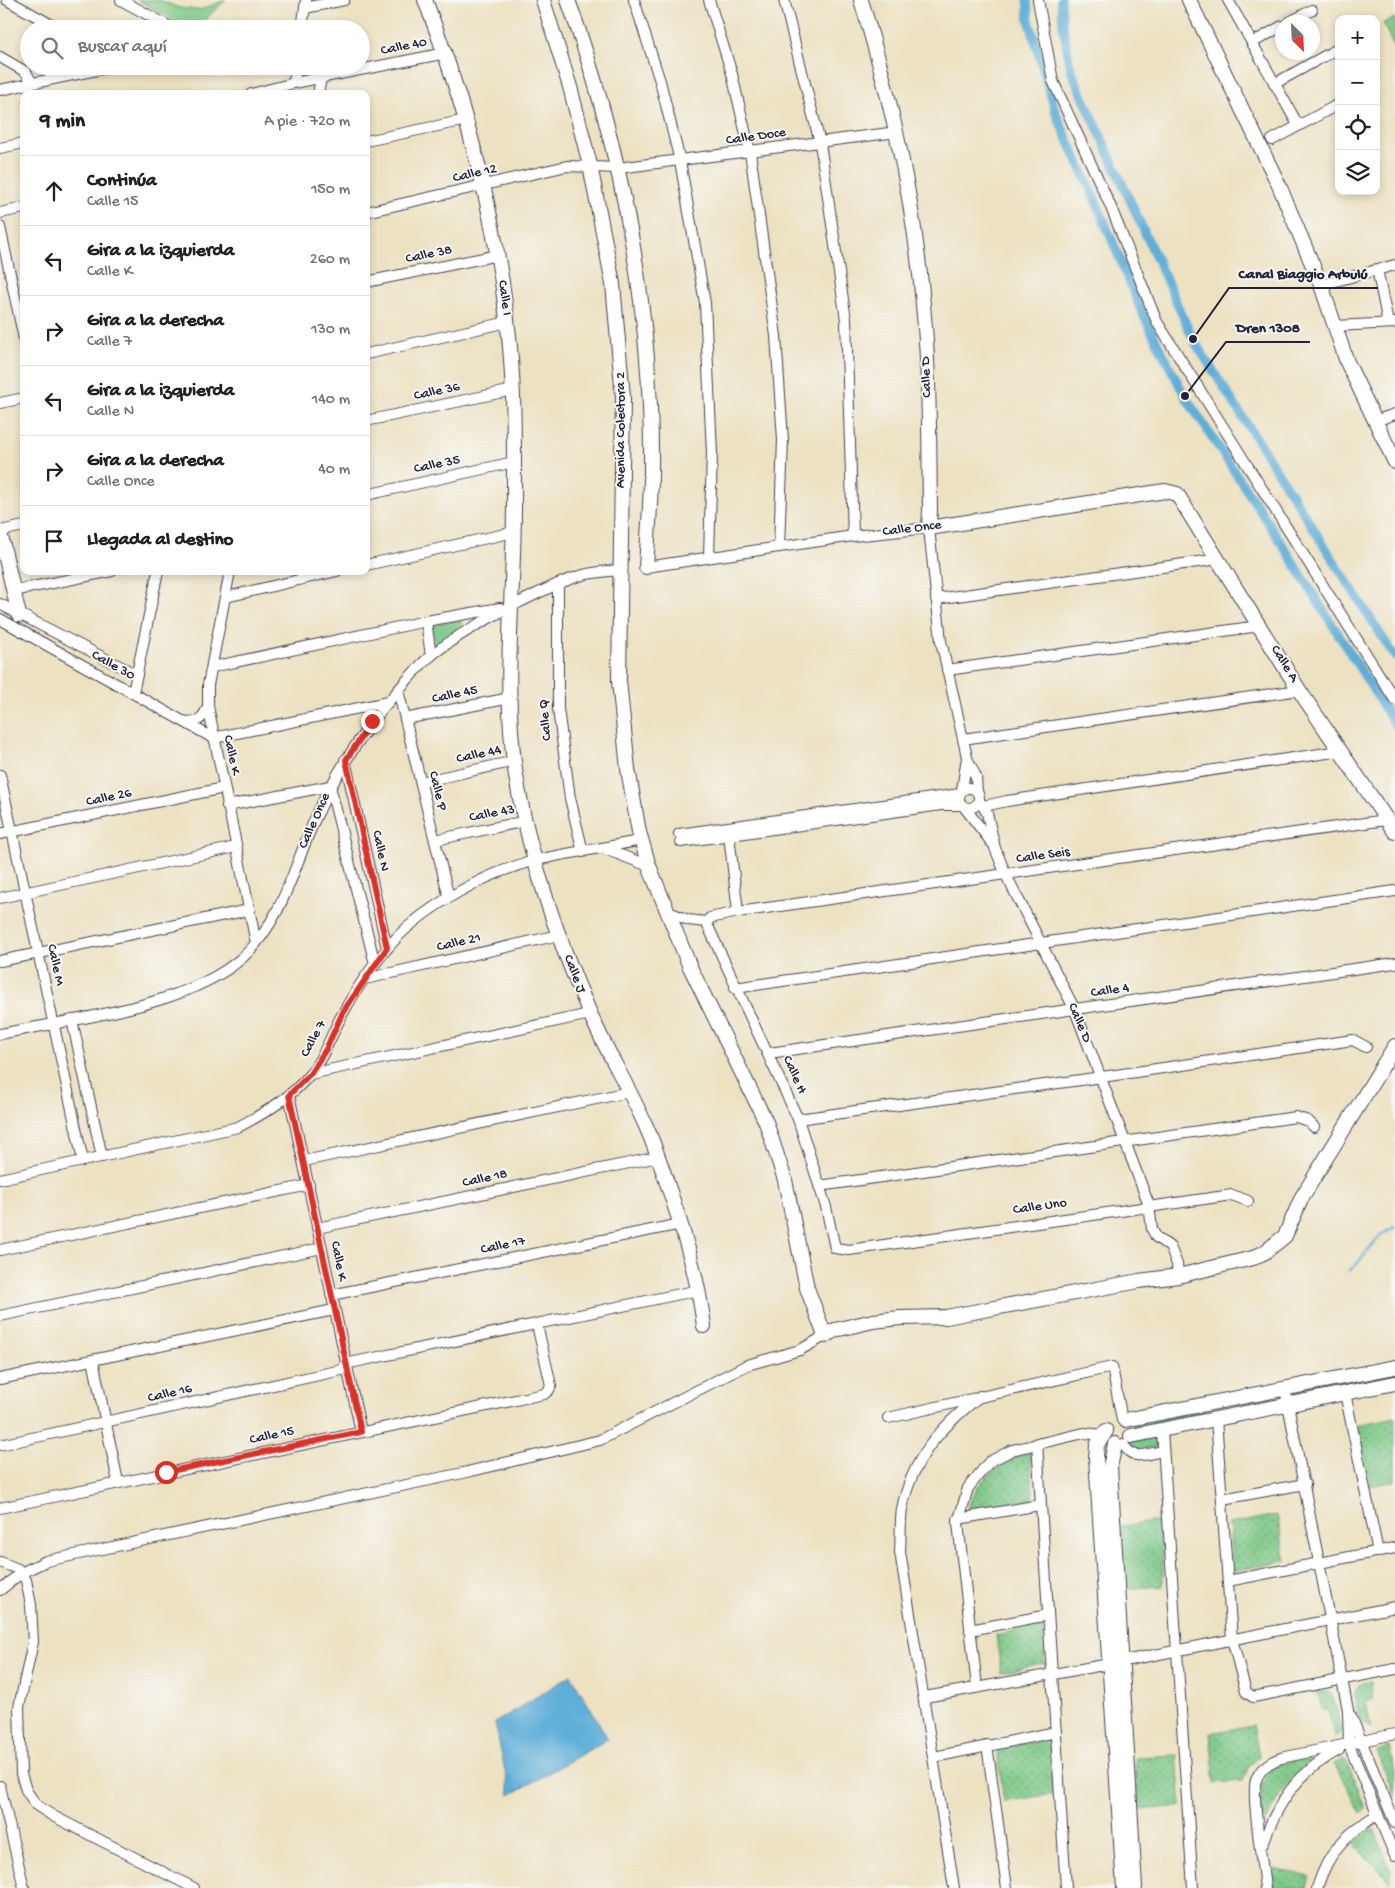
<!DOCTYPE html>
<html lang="es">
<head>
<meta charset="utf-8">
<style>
	:root { --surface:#fff; --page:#f6f6f6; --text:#202124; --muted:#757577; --line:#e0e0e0 }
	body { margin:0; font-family:"Gochi Hand",sans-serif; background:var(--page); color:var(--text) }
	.controls { position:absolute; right:15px; top:15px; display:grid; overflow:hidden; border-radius:10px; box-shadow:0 2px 8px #0003 }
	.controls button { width:45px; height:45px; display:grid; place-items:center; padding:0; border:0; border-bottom:1px solid var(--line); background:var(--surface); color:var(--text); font:25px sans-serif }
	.compass { position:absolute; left:1275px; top:15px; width:45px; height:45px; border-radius:50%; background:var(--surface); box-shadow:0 2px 8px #0003; rotate:156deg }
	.stop { position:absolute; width:15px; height:15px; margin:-11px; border:4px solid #d93025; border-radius:50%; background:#fff }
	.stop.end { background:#d93025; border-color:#fff; box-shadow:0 1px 5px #0008 }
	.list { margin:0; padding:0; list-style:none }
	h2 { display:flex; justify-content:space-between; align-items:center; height:65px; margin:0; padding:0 20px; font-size:21px }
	h2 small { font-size:16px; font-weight:400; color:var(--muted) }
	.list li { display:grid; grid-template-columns:32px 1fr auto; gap:15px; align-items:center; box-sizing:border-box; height:70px; padding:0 20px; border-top:1px solid var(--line) }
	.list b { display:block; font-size:19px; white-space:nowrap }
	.list p { margin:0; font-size:16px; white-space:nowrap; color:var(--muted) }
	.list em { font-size:16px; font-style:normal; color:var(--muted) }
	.icon { flex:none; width:28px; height:28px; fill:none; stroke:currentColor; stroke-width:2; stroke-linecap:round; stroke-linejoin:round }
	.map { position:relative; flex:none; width:1395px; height:1888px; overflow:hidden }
	.search { position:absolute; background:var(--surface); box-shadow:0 2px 8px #0003; left:20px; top:20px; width:350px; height:55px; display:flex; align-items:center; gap:12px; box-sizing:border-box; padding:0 18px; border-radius:28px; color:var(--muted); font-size:19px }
	.panel { position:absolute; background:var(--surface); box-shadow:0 2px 8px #0003; left:20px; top:90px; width:350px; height:485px; border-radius:10px }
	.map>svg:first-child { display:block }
	.green { fill:#7bc786; stroke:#4e7460 }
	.park { fill:url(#park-dots); stroke:#4e7460 }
	.water { fill:#5eaed8; stroke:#40688a }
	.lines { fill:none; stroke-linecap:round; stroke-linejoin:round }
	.stream { stroke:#5eaed8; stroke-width:2.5 }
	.canal { stroke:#5eaed8; stroke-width:9 }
	.street-casing { stroke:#403f4f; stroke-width:12 }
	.secondary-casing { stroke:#403f4f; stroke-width:16 }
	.street { stroke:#fff; stroke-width:10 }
	.secondary { stroke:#fff; stroke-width:14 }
	.route { stroke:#d93025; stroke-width:6 }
	.labels { text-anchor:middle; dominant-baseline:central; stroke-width:4; stroke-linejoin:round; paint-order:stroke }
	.street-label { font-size:14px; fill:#22223b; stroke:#f6f6f2 }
	.leader { fill:none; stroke:#22223b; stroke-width:2 }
	.callout-dot { fill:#22223b; stroke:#f6f6f2; stroke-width:2 }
	.callout-label { font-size:15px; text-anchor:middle; font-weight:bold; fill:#22223b; stroke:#f6f6f2; stroke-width:4; stroke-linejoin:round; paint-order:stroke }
</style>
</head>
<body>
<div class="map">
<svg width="1395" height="1888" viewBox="0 0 1395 1888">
	<defs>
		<pattern id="park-dots" width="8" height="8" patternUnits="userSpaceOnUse" patternTransform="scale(1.25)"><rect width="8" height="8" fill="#7bc786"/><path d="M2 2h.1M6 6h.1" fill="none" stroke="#64a16f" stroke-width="1.8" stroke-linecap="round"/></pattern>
	</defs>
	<rect width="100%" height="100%" fill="#f6f6f2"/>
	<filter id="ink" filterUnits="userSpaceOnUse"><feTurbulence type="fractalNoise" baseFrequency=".02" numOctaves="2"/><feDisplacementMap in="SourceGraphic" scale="10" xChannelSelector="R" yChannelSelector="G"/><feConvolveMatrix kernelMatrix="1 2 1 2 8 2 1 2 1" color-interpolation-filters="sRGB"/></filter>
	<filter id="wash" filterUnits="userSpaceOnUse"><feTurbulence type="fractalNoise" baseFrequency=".0096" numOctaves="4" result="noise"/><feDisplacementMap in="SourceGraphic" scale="20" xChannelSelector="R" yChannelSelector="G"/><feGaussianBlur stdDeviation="1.12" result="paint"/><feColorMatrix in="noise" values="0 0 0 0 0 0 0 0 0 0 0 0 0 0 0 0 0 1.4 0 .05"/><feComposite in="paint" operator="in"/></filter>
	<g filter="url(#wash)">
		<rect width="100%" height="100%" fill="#ece1c1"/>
		<g class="green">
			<polygon points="138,0 159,0 180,8 199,10 226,0 195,29 190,29"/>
			<polygon points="1395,18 1395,50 1383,23"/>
			<polygon points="460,619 462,625 438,643 434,642 431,625"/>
			<polygon points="1203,1409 1203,1417 1134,1430 1132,1425"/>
			<polygon points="1157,1437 1158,1442 1156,1447 1135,1451 1131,1448 1133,1441"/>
		</g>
		<g class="park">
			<polygon points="1395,1417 1395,1481 1370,1486 1358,1425"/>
			<path d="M1030,1452L1033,1499L968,1511C972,1480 1003,1462 1030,1452Z"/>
			<polygon points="1277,1515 1286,1561 1233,1571 1229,1524"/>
			<polygon points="1162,1521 1163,1586 1124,1589 1121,1526"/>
			<polygon points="1042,1624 1045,1663 1001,1673 996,1635"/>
			<path d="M1371,1681L1373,1700L1366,1702L1371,1728L1361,1722C1356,1704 1346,1686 1371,1681Z"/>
			<polygon points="1317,1692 1329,1692 1332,1694 1342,1731 1340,1734 1334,1736 1328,1710 1323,1711"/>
			<polygon points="1253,1725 1259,1756 1248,1768 1243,1781 1215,1783 1210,1733"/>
			<polygon points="1050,1739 1053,1794 1004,1802 997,1749"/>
			<polygon points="1390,1747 1395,1772 1395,1796 1377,1751"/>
			<polygon points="1177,1755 1181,1806 1138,1810 1135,1757"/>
			<path d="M1311,1759V1761L1283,1789L1265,1821H1263C1255,1778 1266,1760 1311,1759Z"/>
			<polygon points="1343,1759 1347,1761 1366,1808 1361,1813 1334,1764"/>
			<polygon points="1374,1829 1391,1870 1391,1882 1353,1843 1369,1830"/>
			<polygon points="1272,1869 1311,1876 1308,1888 1273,1888"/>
		</g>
		<polygon class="water" points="571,1675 608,1739 510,1795 495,1723"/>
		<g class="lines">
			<path class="stream" d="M1349,1271C1369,1255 1370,1239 1395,1227"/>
			<g class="canal">
				<polyline points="1027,0 1029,20 1056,114 1095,199 1143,315 1185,396 1282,544 1395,725"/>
				<polyline points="1061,0 1063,27 1071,70 1193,339 1395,657"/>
			</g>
		</g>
	</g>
	<g filter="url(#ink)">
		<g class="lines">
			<defs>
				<g id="street">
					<polyline points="7,0 59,29"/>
					<polyline points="121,0 174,29"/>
					<polyline points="634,0 660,81 680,161 705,303 712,453 709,557"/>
					<polyline points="709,0 732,74 750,152 776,336 783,440 779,547"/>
					<polyline points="784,0 820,143 846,320 853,536"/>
					<polyline points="1038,0 1053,81 1110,205 1157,322 1395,700"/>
					<polyline points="1228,0 1298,125"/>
					<polyline points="305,8 344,0"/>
					<polyline points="1290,22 1312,10"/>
					<polyline points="302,29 306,0"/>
					<polyline points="1252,43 1282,26"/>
					<polyline points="0,57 26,72 32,83"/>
					<polyline points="294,83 296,66"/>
					<polyline points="1274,84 1339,48"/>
					<polyline points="0,90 116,66"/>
					<polyline points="251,94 294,83 446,53"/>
					<polyline points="318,94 321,78"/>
					<polyline points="1272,140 1339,104"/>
					<polyline points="366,141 466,120"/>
					<polyline points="0,148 24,143"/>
					<polyline points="366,212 567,166 618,168 897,132"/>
					<polyline points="0,213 24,208"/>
					<polyline points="0,227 24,339"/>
					<polyline points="1377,269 1388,323"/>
					<polyline points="366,282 498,255"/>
					<polyline points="1321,285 1395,265"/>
					<polyline points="1335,326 1395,323"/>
					<polyline points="366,354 508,322"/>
					<polyline points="0,403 24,398"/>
					<polyline points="366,421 513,390"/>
					<polyline points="1375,421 1395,414"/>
					<polyline points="366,495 514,462"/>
					<polyline points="0,531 24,526"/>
					<polyline points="366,565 514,532"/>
					<polyline points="646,567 853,536 929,528 941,641 967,757 962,790"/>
					<polyline points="230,571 208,685 208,706 256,943"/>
					<polyline points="558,584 558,709 570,798 583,852"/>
					<polyline points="13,591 112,571"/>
					<polyline points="226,597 337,571"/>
					<polyline points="936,599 1219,559"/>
					<polyline points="0,604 137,675"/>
					<polyline points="0,619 213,738 388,702"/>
					<polyline points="426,621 431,656"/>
					<polyline points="212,667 426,621 500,608"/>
					<polyline points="947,670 1259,626"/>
					<polyline points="398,690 449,898"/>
					<polyline points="133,693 158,571"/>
					<polyline points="405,719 510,698"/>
					<path d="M184,721C197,724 204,718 208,706"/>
					<polyline points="963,739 1299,690"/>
					<polyline points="967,758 976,777 977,792"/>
					<polyline points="345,760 387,948"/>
					<polyline points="0,775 83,1161"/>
					<polyline points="421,782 515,761"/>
					<circle cx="969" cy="798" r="10"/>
					<polyline points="979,800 987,813 995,848 1006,875 1075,1010 1149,1205 1152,1229 1156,1237 1170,1247 1177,1264 1178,1276"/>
					<polyline points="227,806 330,786 375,964"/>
					<polyline points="984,806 1007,801 1340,751"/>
					<polyline points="965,808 992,843"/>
					<polyline points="0,834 224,788"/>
					<polyline points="679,834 960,794"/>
					<polyline points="729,835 738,912"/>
					<polyline points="435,840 526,821"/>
					<polyline points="681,842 941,805 961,805"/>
					<polyline points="605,849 649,866"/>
					<polyline points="0,898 236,847"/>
					<polyline points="667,911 688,920 706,922"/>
					<polyline points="706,922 798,1119 826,1207 835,1248 849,1250 1232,1195 1248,1201"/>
					<polyline points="706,922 710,918 738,912 1386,820"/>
					<polyline points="0,961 249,910"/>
					<polyline points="365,979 559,935"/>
					<polyline points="735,988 1395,891"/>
					<polyline points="72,1020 102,1157"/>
					<path d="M0,1034C72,1019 188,1007 243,957C283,920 294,866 315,819C337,770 365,727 401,687C411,676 421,663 433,654C459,634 488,618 518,603C539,593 560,581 583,575C594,572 608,571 620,570"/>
					<polyline points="769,1053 1395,963"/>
					<polyline points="310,1074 590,1014"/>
					<polyline points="289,1095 361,1432"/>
					<polyline points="798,1119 1102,1077 1346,1041 1353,1040 1366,1047"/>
					<polyline points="304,1161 629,1092"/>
					<path d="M0,1179L238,1127C265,1113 292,1097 311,1073C325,1055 332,1033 343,1013C355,991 370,969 386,950C418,909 487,872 537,860C572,852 607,848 641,840"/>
					<polyline points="819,1186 1296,1117 1308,1121 1314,1127"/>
					<polyline points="317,1228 658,1157"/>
					<polyline points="0,1250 309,1185"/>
					<polyline points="331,1295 681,1224"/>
					<polyline points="0,1316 322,1248"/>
					<polyline points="93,1360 118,1482"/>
					<polyline points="345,1364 699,1290"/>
					<polyline points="0,1379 334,1310"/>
					<polyline points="1285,1389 1348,1710 1349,1745 1395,1856"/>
					<polyline points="1345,1393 1378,1552"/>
					<polyline points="888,1418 1112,1367 1122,1420"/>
					<polyline points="1216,1419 1232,1639 1246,1692 1253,1697 1395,1669"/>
					<polyline points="1162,1430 1193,1888"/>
					<polyline points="1037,1443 1066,1888"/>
					<path d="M1123,1444C1134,1462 1145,1454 1163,1451"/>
					<polyline points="0,1445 346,1369"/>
					<polyline points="1222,1499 1305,1484"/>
					<polyline points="0,1508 544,1394 549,1390 551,1385 537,1325"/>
					<polyline points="958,1519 1040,1505"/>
					<polyline points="0,1562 18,1569 26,1580 31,1605 33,1642 19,1707 21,1774 26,1790 36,1805 53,1816 194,1888"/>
					<polyline points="1228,1581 1395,1548"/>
					<polyline points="0,1590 21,1573 46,1561 463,1473 600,1440 747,1365 800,1350 825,1336"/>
					<polyline points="970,1630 1048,1615"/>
					<polyline points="977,1687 958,1523 968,1488 989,1462 1012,1450 1084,1433 1103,1435"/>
					<polyline points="925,1697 1109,1664 1395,1607"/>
					<polyline points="1351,1716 1395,1823"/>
					<polyline points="987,1745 1007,1888"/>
					<polyline points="934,1757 1056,1732"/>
					<polyline points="0,1786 24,1888"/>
					<path d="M1263,1844C1277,1802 1299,1771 1339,1750"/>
					<path d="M954,1888L900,1552C901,1538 900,1522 902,1509C912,1458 941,1427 980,1396"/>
					<path d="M1265,1888C1263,1867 1251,1795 1256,1780C1260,1768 1269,1762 1281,1758L1395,1734"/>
					<path d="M1317,1888C1329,1850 1345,1835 1378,1814"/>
				</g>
				<g id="secondary">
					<path d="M425,0C465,103 494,210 507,319C515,381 514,443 514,505C514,599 501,695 518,788C532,864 558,940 589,1011C605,1049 627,1084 644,1122C654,1143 661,1165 668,1186C684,1233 698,1277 704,1326"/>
					<polyline points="543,0 570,87 590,165 613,284 623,397 619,681 628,769 639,832 649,866 690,967 766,1122 785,1180 807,1288 825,1336 835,1330 873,1321 900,1318 946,1317 1139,1281 1178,1276 1253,1258 1265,1252 1285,1236 1302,1197 1395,1046"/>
					<path d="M568,0C622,150 653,313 651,472C651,504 648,536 646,567"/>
					<path d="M861,0C894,107 917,216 925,327C930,388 929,449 930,510L929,528L1165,491L1177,494L1299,690L1395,832"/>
					<polyline points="1189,0 1278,183 1321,285 1347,362 1395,462"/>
					<polyline points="0,532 19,615"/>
					<polyline points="1125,1420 1395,1367"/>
					<polyline points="1106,1431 1097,1445 1096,1458 1124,1888"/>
					<polyline points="1131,1436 1395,1383"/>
					<polyline points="1115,1444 1110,1467 1135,1888"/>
				</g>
			</defs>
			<use href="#street" class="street-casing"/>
			<use href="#secondary" class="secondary-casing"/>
			<use href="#street" class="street"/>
			<use href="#secondary" class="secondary"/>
		</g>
	</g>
	<g class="lines" filter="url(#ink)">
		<polyline class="route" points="166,1472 361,1432 289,1095 310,1074 326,1049 343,1012 387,948 346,760 372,721"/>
	</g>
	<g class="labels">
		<g class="street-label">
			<text transform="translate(404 47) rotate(-11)">Calle 40</text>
			<text transform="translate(756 137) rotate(-8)">Calle Doce</text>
			<text transform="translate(475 174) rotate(-13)">Calle 12</text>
			<text transform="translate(429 255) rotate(-12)">Calle 38</text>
			<text transform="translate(504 298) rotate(82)">Calle I</text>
			<text transform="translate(927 377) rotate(-92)">Calle D</text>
			<text transform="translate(437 392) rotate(-12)">Calle 36</text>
			<text transform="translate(621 430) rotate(-90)">Avenida Colectora 2</text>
			<text transform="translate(437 465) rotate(-12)">Calle 35</text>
			<text transform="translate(912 529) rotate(-7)">Calle Once</text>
			<text transform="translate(1284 664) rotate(58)">Calle A</text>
			<text transform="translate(113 666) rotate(29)">Calle 30</text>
			<text transform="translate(455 695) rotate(-12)">Calle 45</text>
			<text transform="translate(546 720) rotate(-95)">Calle Q</text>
			<text transform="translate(231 755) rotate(78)">Calle K</text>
			<text transform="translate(479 755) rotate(-12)">Calle 44</text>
			<text transform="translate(437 791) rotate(76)">Calle P</text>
			<text transform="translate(109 798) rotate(-12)">Calle 26</text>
			<text transform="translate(492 814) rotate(-11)">Calle 43</text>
			<text transform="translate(315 821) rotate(-66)">Calle Once</text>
			<text transform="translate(380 851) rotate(78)">Calle N</text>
			<text transform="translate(1043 856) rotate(-8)">Calle Seis</text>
			<text transform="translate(459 943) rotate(-13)">Calle 21</text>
			<text transform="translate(55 965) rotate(78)">Calle M</text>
			<text transform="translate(574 974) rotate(69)">Calle J</text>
			<text transform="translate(1110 991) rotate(-8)">Calle 4</text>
			<text transform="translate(1079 1023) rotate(67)">Calle D</text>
			<text transform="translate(314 1039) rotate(-62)">Calle 7</text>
			<text transform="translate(794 1075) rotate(66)">Calle H</text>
			<text transform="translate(485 1179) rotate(-12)">Calle 18</text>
			<text transform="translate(1040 1207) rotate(-8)">Calle Uno</text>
			<text transform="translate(503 1246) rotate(-12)">Calle 17</text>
			<text transform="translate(338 1261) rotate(79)">Calle K</text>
			<text transform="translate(170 1394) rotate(-13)">Calle 16</text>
			<text transform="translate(272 1436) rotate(-12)">Calle 15</text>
		</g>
	</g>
	<path class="leader" d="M1193 339L1229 288H1378M1185 396L1226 342H1310"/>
	<g class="callout-dot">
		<circle cx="1193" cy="339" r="5"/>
		<circle cx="1185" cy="396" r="5"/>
	</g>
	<g class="callout-label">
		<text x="1303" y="278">Canal Biaggio Arbulú</text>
		<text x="1268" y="332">Dren 1308</text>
	</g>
</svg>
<div class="controls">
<button>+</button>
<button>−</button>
<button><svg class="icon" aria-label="locate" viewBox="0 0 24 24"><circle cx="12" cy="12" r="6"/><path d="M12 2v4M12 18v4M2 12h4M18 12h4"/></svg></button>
<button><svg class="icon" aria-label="layers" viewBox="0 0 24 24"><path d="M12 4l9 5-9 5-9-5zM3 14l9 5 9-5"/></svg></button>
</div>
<svg class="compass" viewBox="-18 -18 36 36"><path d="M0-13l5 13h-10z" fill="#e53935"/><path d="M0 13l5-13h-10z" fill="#757577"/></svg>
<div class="stop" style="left:166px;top:1472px"></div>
<div class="stop end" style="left:372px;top:721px"></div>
<div class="search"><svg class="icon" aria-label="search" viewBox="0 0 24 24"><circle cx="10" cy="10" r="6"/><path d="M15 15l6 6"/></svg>Buscar aquí</div>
<section class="panel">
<h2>9 min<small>A pie · 720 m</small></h2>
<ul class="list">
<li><svg class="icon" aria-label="ahead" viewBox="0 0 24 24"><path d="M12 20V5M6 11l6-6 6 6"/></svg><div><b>Continúa</b><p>Calle 15</p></div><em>150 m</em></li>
<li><svg class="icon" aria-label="left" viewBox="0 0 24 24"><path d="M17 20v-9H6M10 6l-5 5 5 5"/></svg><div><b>Gira a la izquierda</b><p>Calle K</p></div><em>260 m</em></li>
<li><svg class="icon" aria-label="right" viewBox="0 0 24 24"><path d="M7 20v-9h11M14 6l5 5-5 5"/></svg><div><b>Gira a la derecha</b><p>Calle 7</p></div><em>130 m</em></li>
<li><svg class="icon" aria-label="left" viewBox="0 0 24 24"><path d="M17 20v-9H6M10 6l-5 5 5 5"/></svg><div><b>Gira a la izquierda</b><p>Calle N</p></div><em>140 m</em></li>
<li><svg class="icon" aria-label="right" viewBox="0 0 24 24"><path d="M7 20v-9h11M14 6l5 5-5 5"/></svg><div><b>Gira a la derecha</b><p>Calle Once</p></div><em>40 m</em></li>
<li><svg class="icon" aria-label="arrive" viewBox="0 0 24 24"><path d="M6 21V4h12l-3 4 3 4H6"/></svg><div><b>Llegada al destino</b></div></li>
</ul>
</section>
</div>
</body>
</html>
